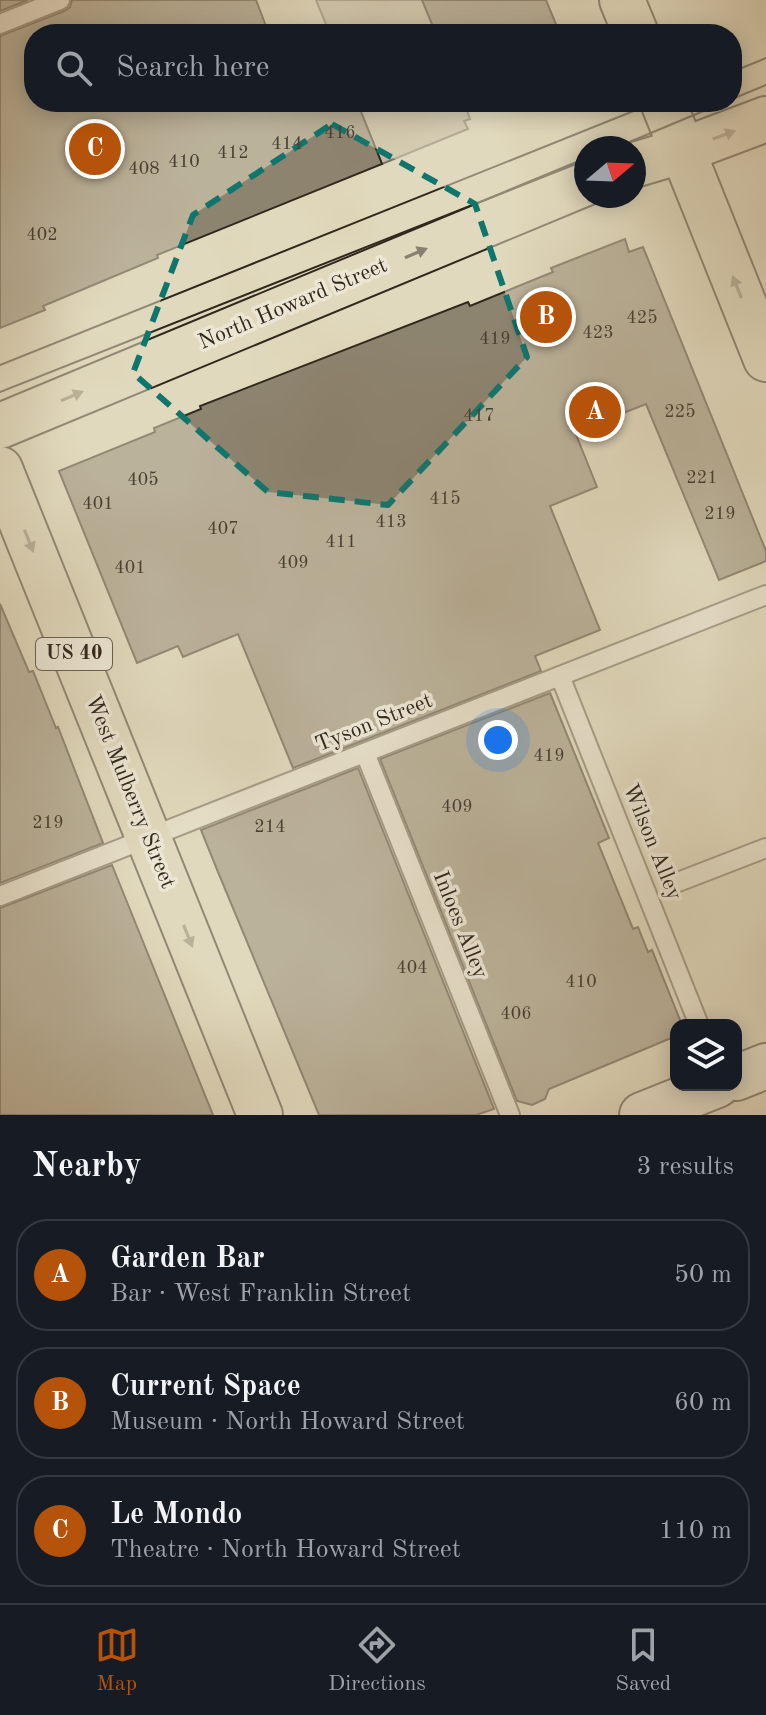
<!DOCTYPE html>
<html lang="en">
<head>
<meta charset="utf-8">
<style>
	:root { --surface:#171b24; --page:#242831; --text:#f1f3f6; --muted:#9ea1a6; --line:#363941; --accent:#b45309 }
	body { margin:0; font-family:"Old Standard TT",serif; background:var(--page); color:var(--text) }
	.controls { position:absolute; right:24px; bottom:24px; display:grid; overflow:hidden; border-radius:16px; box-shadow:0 4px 20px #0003 }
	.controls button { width:72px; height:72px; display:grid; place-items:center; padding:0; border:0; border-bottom:2px solid var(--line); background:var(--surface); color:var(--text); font:40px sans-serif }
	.compass { position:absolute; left:574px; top:136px; width:72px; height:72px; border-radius:50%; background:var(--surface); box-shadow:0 4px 20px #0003; rotate:71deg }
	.you { position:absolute; left:498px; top:740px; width:28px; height:28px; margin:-20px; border:6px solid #fff; border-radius:50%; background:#1a73e8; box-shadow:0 0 0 12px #1a73e833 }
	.badge { display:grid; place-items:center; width:52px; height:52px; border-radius:50%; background:var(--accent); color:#fff; font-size:26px; font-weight:700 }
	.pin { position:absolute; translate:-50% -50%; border:4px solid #fff; box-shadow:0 2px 8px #0006 }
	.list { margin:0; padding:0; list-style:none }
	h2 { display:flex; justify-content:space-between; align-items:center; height:104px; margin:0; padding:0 32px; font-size:34px }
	h2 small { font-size:26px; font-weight:400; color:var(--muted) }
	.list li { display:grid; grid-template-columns:52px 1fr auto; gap:24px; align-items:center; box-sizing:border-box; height:112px; margin:0 16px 16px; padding:0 16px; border:2px solid var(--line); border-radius:32px }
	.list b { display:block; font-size:30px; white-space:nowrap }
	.list p { margin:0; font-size:26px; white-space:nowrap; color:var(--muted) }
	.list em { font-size:26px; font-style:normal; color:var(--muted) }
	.icon { flex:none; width:44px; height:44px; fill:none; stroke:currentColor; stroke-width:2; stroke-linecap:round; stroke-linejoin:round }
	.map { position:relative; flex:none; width:766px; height:1115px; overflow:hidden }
	.search { position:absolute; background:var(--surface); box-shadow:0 4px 20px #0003; left:24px; right:24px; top:24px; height:88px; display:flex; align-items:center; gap:20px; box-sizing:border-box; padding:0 28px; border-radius:32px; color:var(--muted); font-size:30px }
	.sheet { height:488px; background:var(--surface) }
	nav { display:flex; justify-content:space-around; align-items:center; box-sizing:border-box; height:112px; border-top:2px solid var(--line); background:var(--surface); font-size:22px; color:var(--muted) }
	nav a { display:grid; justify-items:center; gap:4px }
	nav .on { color:var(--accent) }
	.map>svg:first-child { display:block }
	.green { fill:#c3bba2; stroke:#7a7260; stroke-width:2 }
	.building { fill:#8d8470; stroke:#31281d; stroke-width:2 }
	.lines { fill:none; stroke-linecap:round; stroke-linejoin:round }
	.lane-casing { stroke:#5d5445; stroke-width:22 }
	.secondary-casing { stroke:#31281d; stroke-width:48 }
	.primary-casing { stroke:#31281d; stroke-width:48 }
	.lane { stroke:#ece6d4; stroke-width:18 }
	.secondary { stroke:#ece6d4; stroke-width:44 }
	.primary { stroke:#e1d9bd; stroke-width:44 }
	.tram { stroke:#31281d; stroke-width:2 }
	.oneway { fill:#89806d }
	.marked { fill:none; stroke:#0f766e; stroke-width:6; stroke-dasharray:16 10; stroke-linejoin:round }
	.labels { text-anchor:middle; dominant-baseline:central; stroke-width:7; stroke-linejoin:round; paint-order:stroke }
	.number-label { font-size:18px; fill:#483f32 }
	.shield { fill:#ece6d4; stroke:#696154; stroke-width:2 }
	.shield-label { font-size:20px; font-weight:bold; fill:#31281d }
	.street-label { font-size:22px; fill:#31281d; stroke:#ece6d4 }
</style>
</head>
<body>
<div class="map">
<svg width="766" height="1115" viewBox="0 0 766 1115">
	<rect width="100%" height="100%" fill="#e1d9bd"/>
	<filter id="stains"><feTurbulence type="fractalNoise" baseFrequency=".0025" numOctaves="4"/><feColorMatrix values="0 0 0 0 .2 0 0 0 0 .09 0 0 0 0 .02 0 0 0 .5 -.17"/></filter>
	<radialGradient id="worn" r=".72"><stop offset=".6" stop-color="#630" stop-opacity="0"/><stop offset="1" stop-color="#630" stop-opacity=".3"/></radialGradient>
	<g class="green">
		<polygon points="316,0 423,0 436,34 330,34"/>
		<polygon points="357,102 464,102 470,119 464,121 468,129 382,164"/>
	</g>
	<g class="building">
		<polygon points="0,0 28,0 0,11"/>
		<polygon points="72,0 256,0 269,34 34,34 34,102 357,102 382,164 157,255 158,258 43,306 45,310 0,328 0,36 64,11 70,7"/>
		<polygon points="422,0 546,0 560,34 436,34"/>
		<polygon points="625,239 629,252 643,247 766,551 766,561 719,580 646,404 575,432 597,487 550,506 600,630 535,656 541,671 293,768 238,634 183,657 178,646 137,663 59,471 155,432 154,428 201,409 200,406 468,302 470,306 553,272 551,268"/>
		<polygon points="0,604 29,672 33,671 56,728 58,727 103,843 0,883"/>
		<polygon points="550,693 609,838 598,843 633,929 638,927 648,952 652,950 682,1025 676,1025 676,1036 549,1089 545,1099 532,1105 517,1101 380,759"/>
		<polygon points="358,768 494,1109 476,1115 319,1115 218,872 201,830"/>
		<polygon points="112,865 213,1115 0,1115 0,908"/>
	</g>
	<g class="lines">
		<defs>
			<g id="lane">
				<polyline points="0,24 60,0"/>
				<polyline points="560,676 699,1025"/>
				<polyline points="365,753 510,1115"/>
				<polyline points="678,882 766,848"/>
				<polyline points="0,896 766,595"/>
			</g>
			<g id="secondary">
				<polyline points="736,1078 766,1066"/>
				<polyline points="642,1115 717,1085"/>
			</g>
			<g id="primary">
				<polyline points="622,0 636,34"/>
				<polyline points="663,102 766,359"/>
				<polyline points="634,165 681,151 766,119"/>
				<polyline points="0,426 586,183"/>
				<polyline points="0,469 260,1115"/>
			</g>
		</defs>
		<use href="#lane" class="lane-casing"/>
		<use href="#secondary" class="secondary-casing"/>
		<use href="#primary" class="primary-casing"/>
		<use href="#lane" class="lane"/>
		<use href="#secondary" class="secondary"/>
		<use href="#primary" class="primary"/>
		<g class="tram">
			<polyline points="732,72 766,58"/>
			<polyline points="732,99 766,85"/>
			<polyline points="615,148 725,102"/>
			<polyline points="0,365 656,102"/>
			<polyline points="0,392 586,160"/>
		</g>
	</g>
	<defs><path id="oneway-solid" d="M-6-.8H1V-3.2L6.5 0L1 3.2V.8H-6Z" transform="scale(2)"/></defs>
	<g class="oneway">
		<use href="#oneway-solid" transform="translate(724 135) rotate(-20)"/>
		<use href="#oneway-solid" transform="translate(416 253) rotate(-23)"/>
		<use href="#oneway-solid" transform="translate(737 287) rotate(-112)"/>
		<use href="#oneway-solid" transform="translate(72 396) rotate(-23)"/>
		<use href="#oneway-solid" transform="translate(29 541) rotate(68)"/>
		<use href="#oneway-solid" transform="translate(188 936) rotate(68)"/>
	</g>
	<path d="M0 0H766V1115H0ZM332,124L475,204L527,357L388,505L268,492L133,373L193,215Z" fill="#e1d9bd" fill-opacity=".55" fill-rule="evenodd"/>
	<path class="marked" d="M332,124L475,204L527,357L388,505L268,492L133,373L193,215Z"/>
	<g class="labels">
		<g class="number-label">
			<text x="340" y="133">416</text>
			<text x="287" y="144">414</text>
			<text x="233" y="153">412</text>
			<text x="184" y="162">410</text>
			<text x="144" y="169">408</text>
			<text x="42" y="235">402</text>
			<text x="642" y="318">425</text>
			<text x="598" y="333">423</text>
			<text x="495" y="339">419</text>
			<text x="680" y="412">225</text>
			<text x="479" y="416">417</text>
			<text x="702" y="478">221</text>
			<text x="143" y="480">405</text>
			<text x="445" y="499">415</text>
			<text x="98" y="504">401</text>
			<text x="720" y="514">219</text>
			<text x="391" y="522">413</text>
			<text x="223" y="529">407</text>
			<text x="341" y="542">411</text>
			<text x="293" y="563">409</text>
			<text x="130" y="568">401</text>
			<text x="549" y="756">419</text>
			<text x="457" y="807">409</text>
			<text x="48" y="823">219</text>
			<text x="270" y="827">214</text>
			<text x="412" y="968">404</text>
			<text x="581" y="982">410</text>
			<text x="516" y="1014">406</text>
		</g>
		<rect class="shield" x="36" y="638" width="76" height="32" rx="6"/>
		<g class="shield-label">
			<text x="74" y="654">US 40</text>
		</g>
		<g class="street-label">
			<text transform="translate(293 304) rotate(-23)">North Howard Street</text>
			<text transform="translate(374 723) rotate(-22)">Tyson Street</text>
			<text transform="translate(130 792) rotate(68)">West Mulberry Street</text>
			<text transform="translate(652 842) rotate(68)">Wilson Alley</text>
			<text transform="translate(460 925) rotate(68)">Inloes Alley</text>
		</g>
	</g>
	<rect width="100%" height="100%" filter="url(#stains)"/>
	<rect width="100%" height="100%" fill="url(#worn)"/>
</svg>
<div class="controls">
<button><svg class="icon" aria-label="layers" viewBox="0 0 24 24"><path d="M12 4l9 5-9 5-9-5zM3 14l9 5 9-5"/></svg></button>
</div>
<svg class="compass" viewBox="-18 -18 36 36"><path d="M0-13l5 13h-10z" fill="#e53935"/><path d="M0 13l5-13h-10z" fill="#9ea1a6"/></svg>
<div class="you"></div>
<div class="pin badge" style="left:595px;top:412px">A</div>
<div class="pin badge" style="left:546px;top:317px">B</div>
<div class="pin badge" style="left:95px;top:149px">C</div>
<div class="search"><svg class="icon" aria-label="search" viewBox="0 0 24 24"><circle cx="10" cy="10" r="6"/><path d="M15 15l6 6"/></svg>Search here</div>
</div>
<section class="sheet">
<h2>Nearby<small>3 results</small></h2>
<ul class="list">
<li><span class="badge">A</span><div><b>Garden Bar</b><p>Bar · West Franklin Street</p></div><em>50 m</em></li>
<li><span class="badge">B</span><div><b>Current Space</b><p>Museum · North Howard Street</p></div><em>60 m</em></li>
<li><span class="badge">C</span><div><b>Le Mondo</b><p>Theatre · North Howard Street</p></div><em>110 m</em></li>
</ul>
</section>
<nav>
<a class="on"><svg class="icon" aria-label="map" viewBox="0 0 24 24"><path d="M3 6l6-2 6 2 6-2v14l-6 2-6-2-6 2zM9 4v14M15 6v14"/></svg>Map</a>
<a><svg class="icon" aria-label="directions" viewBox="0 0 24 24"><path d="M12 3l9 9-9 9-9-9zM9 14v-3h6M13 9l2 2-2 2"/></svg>Directions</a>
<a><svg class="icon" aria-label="saved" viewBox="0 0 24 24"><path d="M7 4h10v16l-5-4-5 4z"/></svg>Saved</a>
</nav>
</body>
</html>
